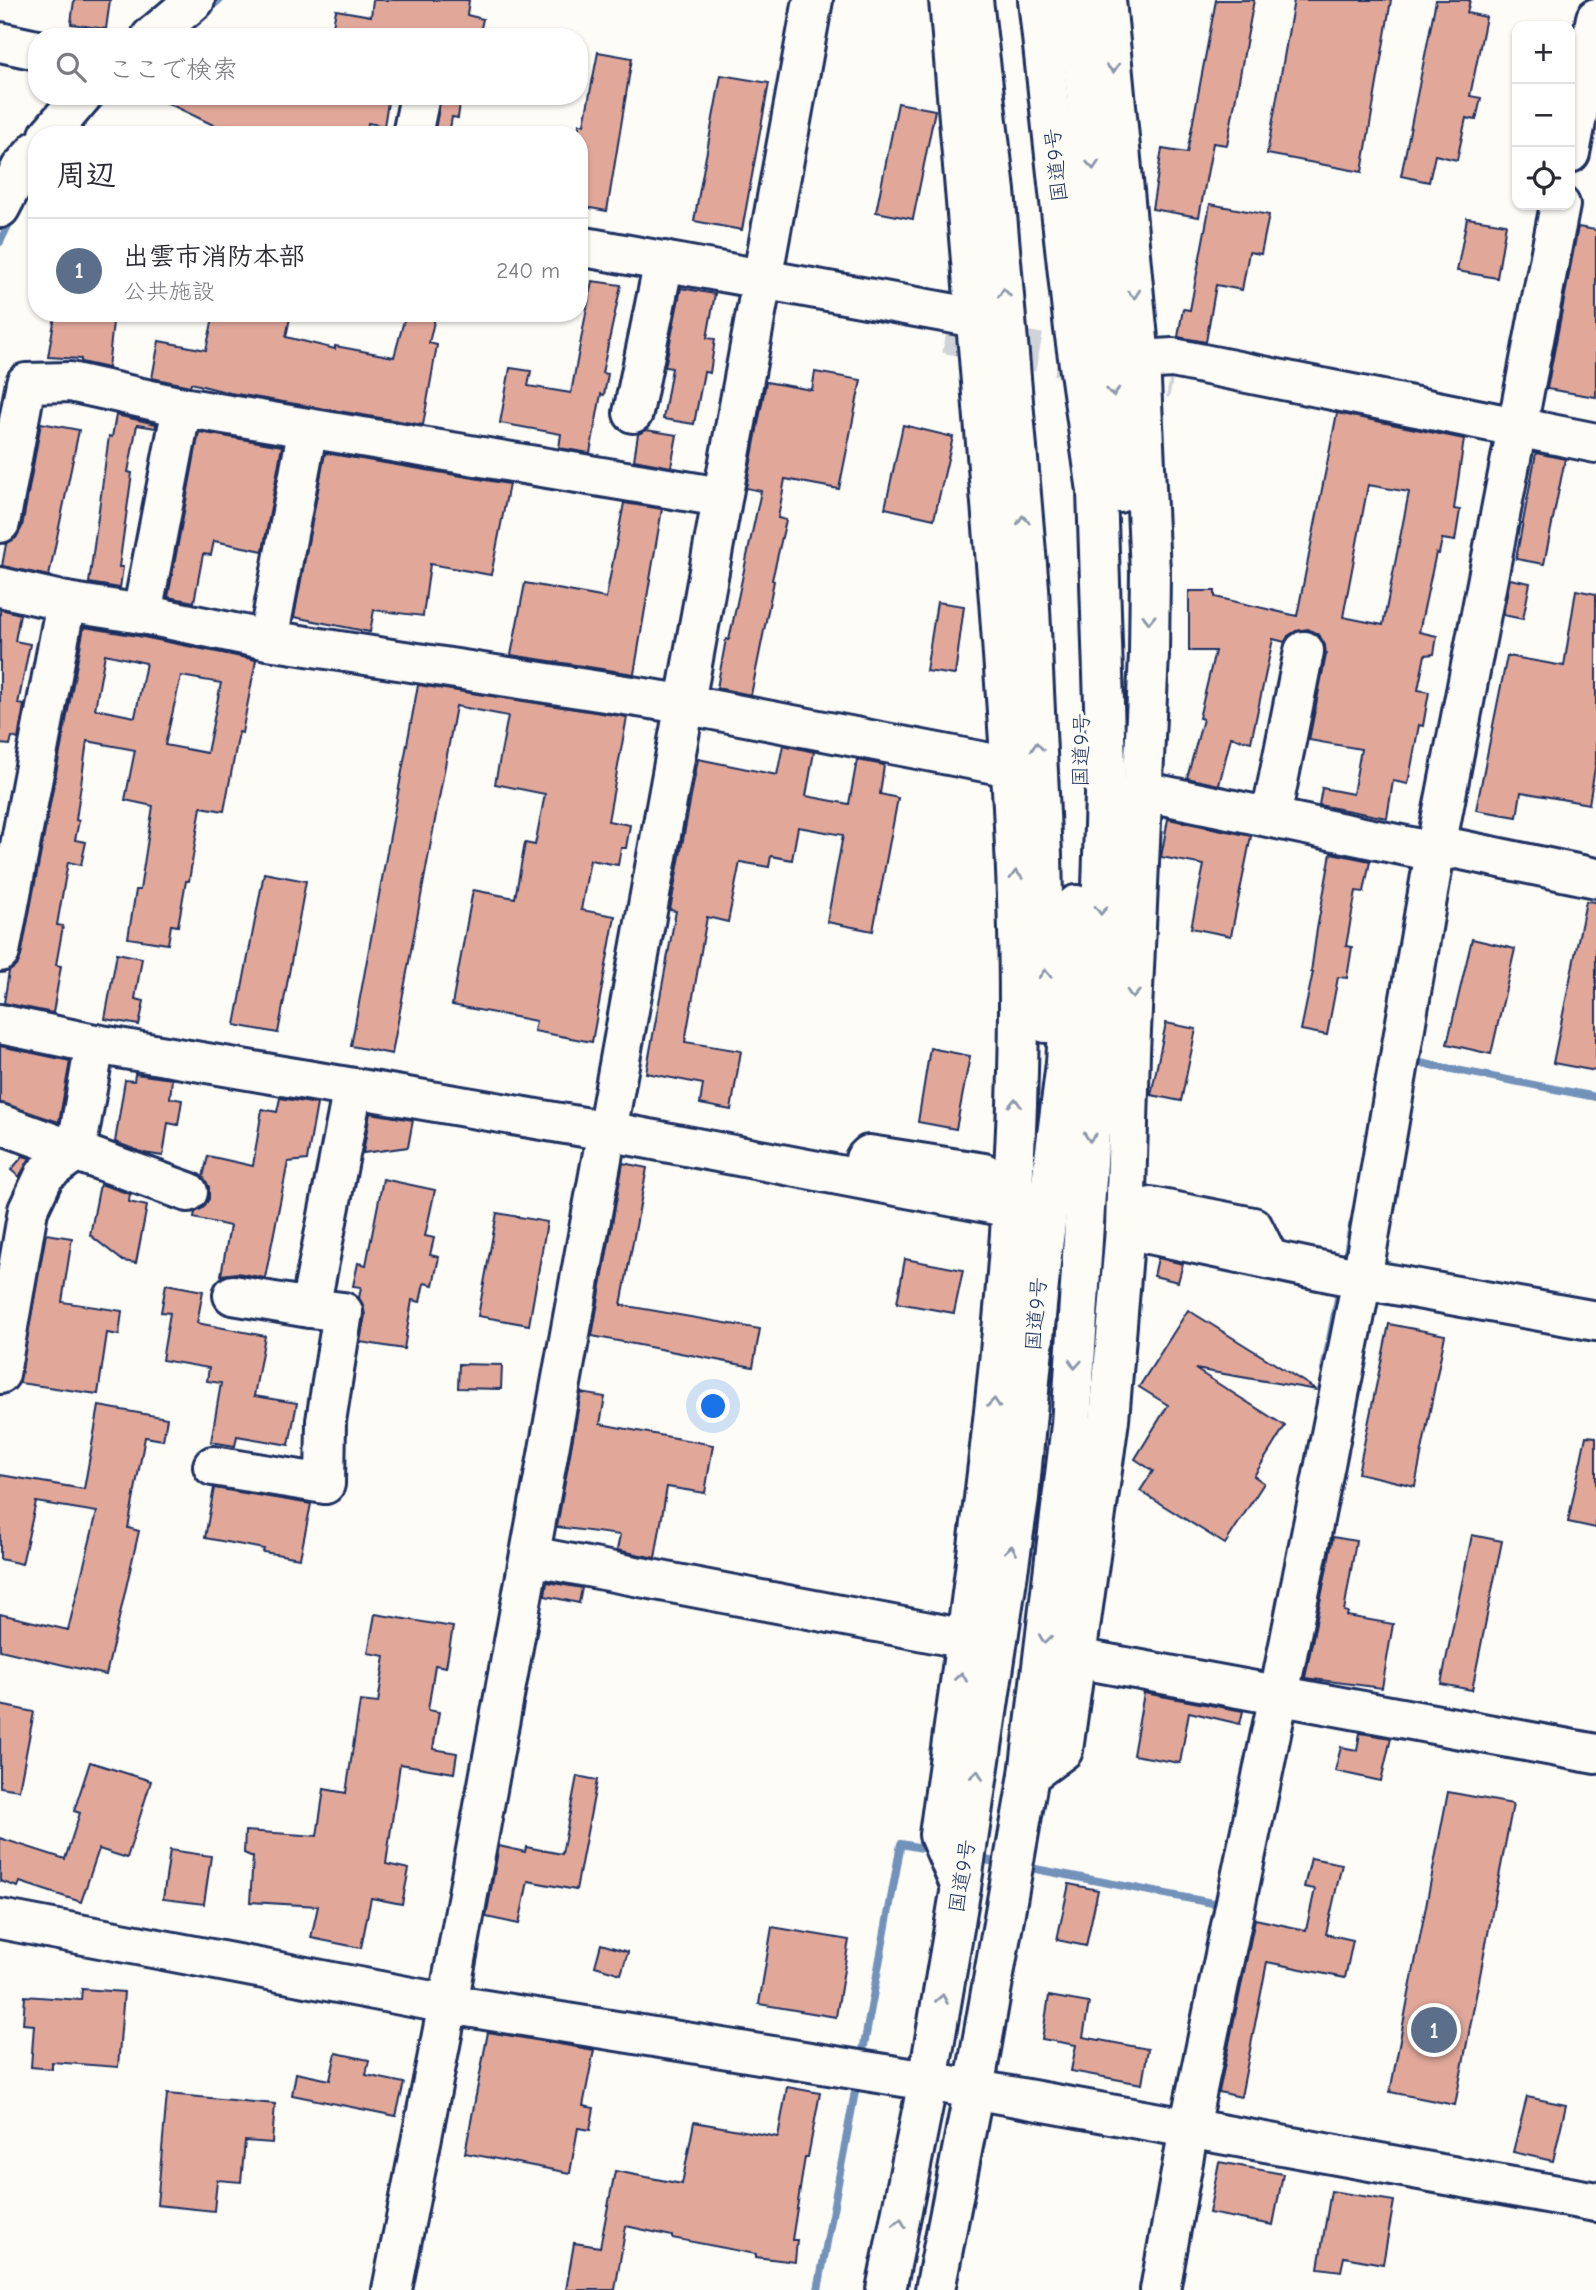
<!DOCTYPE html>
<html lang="ja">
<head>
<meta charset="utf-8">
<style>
	:root { --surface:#fff; --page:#f7f7f7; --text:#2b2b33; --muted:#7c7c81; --line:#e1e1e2; --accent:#1f6fb2 }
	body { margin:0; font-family:"Comic Neue","Klee One",sans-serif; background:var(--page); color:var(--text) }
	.controls { position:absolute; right:21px; top:21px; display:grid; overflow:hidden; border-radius:14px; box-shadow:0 2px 5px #0004 }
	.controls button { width:63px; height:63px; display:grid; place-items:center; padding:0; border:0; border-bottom:2px solid var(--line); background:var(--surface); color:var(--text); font:35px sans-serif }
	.you { position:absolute; left:714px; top:1407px; width:24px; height:24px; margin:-18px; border:5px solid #fff; border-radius:50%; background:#1a73e8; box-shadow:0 0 0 10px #1a73e833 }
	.badge { display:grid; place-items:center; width:46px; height:46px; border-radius:50%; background:var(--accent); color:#fff; font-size:23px; font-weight:700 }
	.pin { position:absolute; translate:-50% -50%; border:4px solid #fff; box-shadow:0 2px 7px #0006 }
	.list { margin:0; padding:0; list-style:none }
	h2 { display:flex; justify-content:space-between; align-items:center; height:91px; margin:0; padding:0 28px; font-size:30px }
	h2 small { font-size:23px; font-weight:400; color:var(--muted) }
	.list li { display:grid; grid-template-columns:46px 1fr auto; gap:21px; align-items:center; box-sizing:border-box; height:105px; padding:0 28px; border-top:2px solid var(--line) }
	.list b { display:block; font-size:26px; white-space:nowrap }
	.list p { margin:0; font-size:23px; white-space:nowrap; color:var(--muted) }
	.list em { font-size:23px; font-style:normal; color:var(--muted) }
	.icon { flex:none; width:38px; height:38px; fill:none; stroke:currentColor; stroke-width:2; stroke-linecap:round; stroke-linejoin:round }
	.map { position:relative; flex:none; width:1596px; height:2290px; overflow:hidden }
	.search { position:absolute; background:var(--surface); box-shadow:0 2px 5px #0004; left:28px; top:28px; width:560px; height:77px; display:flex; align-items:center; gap:18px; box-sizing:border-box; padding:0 24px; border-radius:28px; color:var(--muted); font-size:26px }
	.panel { position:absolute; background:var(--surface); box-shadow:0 2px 5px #0004; left:28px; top:126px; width:560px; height:196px; border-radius:28px }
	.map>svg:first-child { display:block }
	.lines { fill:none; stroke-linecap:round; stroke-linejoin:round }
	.stream { stroke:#7292ba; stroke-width:8 }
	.building { fill:#e1a89a; stroke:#1b2f5e; stroke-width:2; fill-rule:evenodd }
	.minor-tunnel { stroke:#d0d3d8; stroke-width:38; stroke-dasharray:38 19; stroke-linecap:butt }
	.minor-casing { stroke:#1b2f5e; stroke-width:44 }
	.major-casing { stroke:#1b2f5e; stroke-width:44 }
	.highway-casing { stroke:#1b2f5e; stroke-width:44 }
	.minor { stroke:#fdfcf7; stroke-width:38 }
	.major { stroke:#fdfcf7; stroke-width:38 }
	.highway { stroke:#fdfcf7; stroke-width:38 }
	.oneway { stroke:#8c96aa }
	.labels { text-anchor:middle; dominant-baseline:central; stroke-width:7; stroke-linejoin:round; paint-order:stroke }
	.street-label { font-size:21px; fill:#1b2f5e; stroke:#fdfcf7 }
</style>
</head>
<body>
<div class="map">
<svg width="1596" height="2290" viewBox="0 0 1596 2290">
	<rect width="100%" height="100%" fill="#fdfcf7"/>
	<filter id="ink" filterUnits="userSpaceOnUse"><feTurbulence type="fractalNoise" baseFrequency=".0143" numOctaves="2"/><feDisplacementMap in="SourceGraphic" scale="14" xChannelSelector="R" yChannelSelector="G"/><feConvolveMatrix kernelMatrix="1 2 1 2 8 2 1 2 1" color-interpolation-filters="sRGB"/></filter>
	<g filter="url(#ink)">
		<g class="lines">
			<g class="stream">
				<polyline points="205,12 219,0"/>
				<polyline points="92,111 108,96"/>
				<polyline points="0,242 12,217"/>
				<polyline points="1410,1061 1596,1097"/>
				<polyline points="1345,1264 1352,1225"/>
				<polyline points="1324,1370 1341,1283"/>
				<polyline points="976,1858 1005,1864"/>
				<polyline points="1025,1867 1223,1905 1223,1902"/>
				<polyline points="861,2062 901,1844 933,1850"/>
				<polyline points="818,2290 857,2081"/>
			</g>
		</g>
		<g class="building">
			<polygon points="74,0 110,0 106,29 71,24"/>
			<polygon points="373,0 469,0 467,15 483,19 479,37 331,37 336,10 371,16"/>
			<polygon points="1216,0 1254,0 1227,145 1213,143 1199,217 1152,209 1162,149 1187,153"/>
			<polygon points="1294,0 1391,0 1362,172 1267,154"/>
			<polygon points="1436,0 1470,0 1467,13 1486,17 1470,96 1481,98 1476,120 1466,118 1457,160 1435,155 1429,182 1401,176"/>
			<polygon points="598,52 632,58 607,211 579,206 579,124 584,124"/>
			<polygon points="721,75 769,83 742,230 694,221"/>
			<polygon points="153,96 389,96 384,126 368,123 367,135 234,135"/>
			<polygon points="441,96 461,96 458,118 452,117 449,135 434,135"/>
			<polygon points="898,103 935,110 913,219 876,212"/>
			<polygon points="1210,204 1269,215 1261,254 1249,252 1242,290 1216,285 1206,342 1178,337 1183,309 1190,310"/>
			<polygon points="1467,218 1506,224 1497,278 1457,271"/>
			<polygon points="1578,227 1596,230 1596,397 1547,389"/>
			<polygon points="592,281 621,285 602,373 608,374 604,395 601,394 590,453 559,448 561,434 500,423 510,368 531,371 528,386 571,393"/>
			<polygon points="681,288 715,294 707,338 715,339 710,373 704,372 694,424 663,419 672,368 665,367"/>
			<polygon points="86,313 114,313 108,368 81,362 81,359 48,357 55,316 85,318"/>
			<polygon points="214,313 291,313 286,337 335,349 335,346 394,357 406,313 436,313 429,343 437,345 423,425 230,393 191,383 190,386 152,378 159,341 206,350"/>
			<polygon points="815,372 861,380 839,489 785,479 778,518 786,520 772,580 774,581 751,695 717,688 726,639 729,640 761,491 746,488 766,382 812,390"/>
			<path d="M1337,413L1464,439L1454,509L1460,510L1455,541L1442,539L1439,554L1436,553L1419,632L1437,636L1434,654L1425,655L1418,690L1429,692L1423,726L1419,725L1408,784L1393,781L1387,818L1319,805L1322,788L1353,794L1361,749L1309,740L1326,655L1325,645L1319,635L1308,629L1296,631L1288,636L1285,642L1273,639L1251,742L1231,737L1219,785L1187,778L1203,719L1199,718L1215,651H1189V591H1215V597L1297,616ZM1368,485L1409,492L1383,625L1343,617Z"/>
			<polygon points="116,415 156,424 156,428 137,425 128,472 132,473 119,567 123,567 120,588 89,583 109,436 112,437"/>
			<polygon points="41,423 79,430 49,576 2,566 6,544 16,538 22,527"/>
			<polygon points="903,425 953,437 934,519 885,508"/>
			<polygon points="646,430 677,435 671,467 634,460 638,434"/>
			<polygon points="199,432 282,446 263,551 214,541 211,555 203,554 194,602 168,597"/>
			<polygon points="325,453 509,484 491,575 430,564 423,616 374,610 370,632 294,617"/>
			<polygon points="1536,453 1565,459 1544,564 1516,559"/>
			<polygon points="624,503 662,509 634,674 511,655 525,583 606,598"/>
			<polygon points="1510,579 1530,583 1523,619 1503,615"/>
			<polygon points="1576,590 1596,594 1596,762 1589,804 1521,792 1517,817 1476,810 1507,656 1564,666"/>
			<polygon points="937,602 964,606 955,675 926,671"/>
			<polygon points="0,609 20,614 15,641 30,644 18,704 24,705 18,739 12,737 10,745 0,744"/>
			<path d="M84,627L138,636L256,660L242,733L239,732L224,811L201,807L189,881H186L178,926L171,925L168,944L128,938L136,890H140L153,806L125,800L135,750L87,741L76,820L79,821L75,840L86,842L81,865L68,862L57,925L63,926L56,965L61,966L53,1013L4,1003L9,971L17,966L21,956ZM105,654L146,663L135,717L95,709ZM181,676L221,683L207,753L165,745Z"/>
			<polygon points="418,685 627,717 608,821 630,825 626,848 621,848 618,865 590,860 581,910 615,916 592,1042 534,1031 536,1021 452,1005 473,890 515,898 525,843 535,845 545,794 495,784 508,716 456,706 392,1054 351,1046"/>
			<polygon points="783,745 814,752 806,796 849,804 857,760 884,765 880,794 898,798 873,931 827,922 843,835 798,827 792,860 771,856 769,867 740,862 728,922 707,917 685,1042 741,1051 731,1110 700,1104 703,1084 646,1073 676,911 670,910 698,759 777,775"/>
			<polygon points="1168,819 1251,836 1231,936 1191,928 1204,865 1161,857"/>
			<polygon points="1331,853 1370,861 1364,892 1356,891 1346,946 1352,947 1347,978 1338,977 1327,1035 1301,1030 1313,972 1311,972 1317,929"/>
			<polygon points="264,873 306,881 278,1033 235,1025"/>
			<polygon points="1586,901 1596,902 1596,1071 1553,1063"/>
			<polygon points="1472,939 1515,949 1491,1054 1447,1044"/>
			<polygon points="117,953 142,958 135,999 144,1001 139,1025 105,1019"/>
			<polygon points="1166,1023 1196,1029 1181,1101 1151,1095"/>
			<polygon points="0,1046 70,1061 59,1122 0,1103"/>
			<polygon points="930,1048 970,1056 956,1129 918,1122"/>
			<polygon points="135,1074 172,1079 170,1098 182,1100 178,1125 168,1123 163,1156 144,1153 115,1142 125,1080 134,1081"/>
			<polygon points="280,1098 317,1104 307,1160 288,1162 265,1278 237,1273 221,1275 230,1226 194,1218 195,1212 203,1208 209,1199 209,1187 203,1177 208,1156 253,1166 262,1109 277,1112"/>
			<polygon points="370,1113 413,1120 408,1147 363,1153"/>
			<polygon points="23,1156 30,1158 19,1177 11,1170"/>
			<polygon points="623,1163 647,1168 621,1305 760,1329 753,1367 592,1336"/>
			<polygon points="383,1179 435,1190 425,1236 434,1238 430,1255 439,1257 433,1285 424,1283 420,1302 412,1300 404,1349 360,1342 365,1315 363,1305 359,1298 361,1287 353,1286 358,1263 366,1265"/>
			<polygon points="100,1184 130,1194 129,1202 147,1206 136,1263 123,1261 90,1235"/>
			<polygon points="497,1213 547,1222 529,1325 478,1316"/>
			<polygon points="46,1234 72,1238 62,1302 122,1311 119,1335 107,1333 98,1394 19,1383"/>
			<polygon points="1158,1258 1183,1264 1178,1282 1154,1276"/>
			<polygon points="905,1259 963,1270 954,1313 897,1303"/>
			<polygon points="166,1284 203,1291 197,1323 265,1336 254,1396 297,1403 289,1445 237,1436 235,1446 211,1442 221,1383 207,1381 209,1368 162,1360 170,1313 161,1312"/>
			<polygon points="1188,1310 1317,1390 1195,1369 1285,1426 1254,1476 1264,1483 1225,1544 1140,1491 1153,1471 1135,1459 1168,1405 1139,1387"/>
			<polygon points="1389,1324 1445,1335 1415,1486 1358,1473"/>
			<polygon points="459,1364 502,1365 501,1389 458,1388"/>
			<polygon points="581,1393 605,1397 600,1424 713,1445 705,1493 667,1487 655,1558 617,1550 620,1535 557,1527"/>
			<polygon points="99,1406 167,1418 163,1440 145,1437 128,1528 139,1531 106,1675 0,1650 0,1614 68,1630 97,1512 36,1502 22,1564 0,1559 0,1475 84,1489"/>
			<polygon points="1586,1436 1596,1437 1596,1528 1568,1522"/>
			<polygon points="214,1488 311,1504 300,1558 263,1552 264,1549 205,1538"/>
			<polygon points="1472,1535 1502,1541 1472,1690 1441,1684"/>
			<polygon points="1333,1537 1356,1541 1344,1611 1348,1612 1347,1616 1393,1624 1382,1688 1305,1678"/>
			<polygon points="547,1582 582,1588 579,1603 545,1596"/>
			<polygon points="375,1614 453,1627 446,1667 435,1665 428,1710 439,1712 433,1749 457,1753 454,1773 400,1764 386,1864 409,1869 402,1904 371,1898 361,1948 311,1938 318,1906 250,1902 253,1857 244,1853 245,1831 317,1836 324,1789 346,1793 360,1701 378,1703 385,1656 368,1653"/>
			<polygon points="1144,1693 1243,1711 1240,1724 1189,1712 1180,1763 1133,1755"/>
			<polygon points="0,1705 34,1712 19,1790 0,1787"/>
			<polygon points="1360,1733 1391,1738 1381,1781 1335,1771 1341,1747 1357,1750"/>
			<polygon points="90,1762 151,1781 127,1858 99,1849 81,1902 20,1882 18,1887 0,1881 0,1838 65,1859 80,1813 74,1811"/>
			<polygon points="577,1776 597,1780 576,1890 528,1881 519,1924 486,1917 499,1846 525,1852 526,1847 562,1854"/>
			<polygon points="1448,1792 1513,1804 1455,2105 1390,2092"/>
			<polygon points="170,1850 211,1856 204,1904 163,1899"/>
			<polygon points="1311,1858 1342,1864 1326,1934 1353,1940 1345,1978 1267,1962 1241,2097 1219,2092 1255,1919 1306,1930 1315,1889 1304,1887"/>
			<polygon points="1069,1884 1098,1890 1086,1946 1057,1940"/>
			<polygon points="772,1927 849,1940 836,2017 759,2004"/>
			<polygon points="601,1944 628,1952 621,1974 595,1966"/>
			<polygon points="82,1989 124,1992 118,2067 52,2062 52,2069 31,2067 34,2025 23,2024 25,1996 81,2000"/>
			<polygon points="1049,1996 1089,2003 1083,2037 1148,2049 1142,2084 1071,2071 1076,2045 1042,2039"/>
			<polygon points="488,2032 594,2050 583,2106 594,2108 590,2130 578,2128 570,2173 465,2153"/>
			<polygon points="336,2053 369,2060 366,2075 404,2083 396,2116 292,2095 296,2073 330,2080"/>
			<polygon points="787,2087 820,2093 808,2157 805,2157 792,2240 797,2240 795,2262 756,2257 756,2254 672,2238 672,2236 626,2226 615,2290 566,2290 574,2243 600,2247 615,2171 682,2184 694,2122 778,2137"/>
			<polygon points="167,2094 275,2104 272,2143 245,2141 241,2182 217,2180 214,2211 157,2205"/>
			<polygon points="1527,2097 1566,2105 1553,2161 1513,2152"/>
			<polygon points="1219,2162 1283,2174 1273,2225 1209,2213"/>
			<polygon points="1331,2191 1394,2201 1383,2264 1344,2257 1341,2271 1318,2268"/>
		</g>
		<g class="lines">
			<polyline class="minor-tunnel" points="946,334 1173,379"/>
			<defs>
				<g id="minor">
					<path d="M949,0C965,200 984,400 999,600C1009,735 1019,870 1019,1006C1018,1284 977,1560 939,1835L961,1887"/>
					<polyline points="0,42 37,50"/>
					<polyline points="412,135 420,96"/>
					<polyline points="1570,153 1596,18"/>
					<polyline points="579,246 977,318"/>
					<polyline points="1140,360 1173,358 1596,443"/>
					<polyline points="633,413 664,261"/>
					<polyline points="0,523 26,383 70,382 182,407 721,497"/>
					<polyline points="0,587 66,602 142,614 268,640 683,704 1011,767"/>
					<polyline points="142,614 182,407"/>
					<polyline points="268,640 305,443"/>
					<polyline points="1143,791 1435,852 1457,849 1596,878"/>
					<polyline points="1271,817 1304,651"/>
					<polyline points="0,952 66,602"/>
					<polyline points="0,1024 95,1044 607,1131 1012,1208"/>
					<polyline points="0,1124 188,1192"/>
					<polyline points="865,1159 869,1155 984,1173"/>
					<polyline points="1151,1207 1253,1227 1269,1259"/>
					<polyline points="1125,1229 1362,1279 1596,1321"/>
					<polyline points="233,1295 310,1308 353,1088"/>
					<polyline points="0,1374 28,1210 45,1174 76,1151 95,1044"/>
					<polyline points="213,1466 325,1484 326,1421 343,1312 310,1308"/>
					<polyline points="530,1556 966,1639"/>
					<polyline points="1076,1658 1596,1754"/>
					<polyline points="1029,1775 1063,1750 1109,1420 1125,1229 1130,1052 1149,654 1150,572 1140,360 1106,0"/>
					<polyline points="0,1919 448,2004 928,2081 1596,2202"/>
					<polyline points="392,2290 448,2004 813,0"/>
					<polyline points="1160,2290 1189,2128 1279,1695 1362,1279 1435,852 1560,205"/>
				</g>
				<g id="major">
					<polyline points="151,37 195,0"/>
					<polyline points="49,135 82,96"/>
					<polyline points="0,208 21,168 37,150"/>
				</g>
				<g id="highway">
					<polyline points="973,0 995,191 1029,588 1042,855 1046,1023"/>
					<polyline points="1075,0 1086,93 1117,433 1118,493"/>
					<polyline points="886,2290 928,2081 961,1887 1019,1498 1041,1263 1066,1063 1076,905"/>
					<polyline points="935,2290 974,2089 1029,1775 1071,1425 1098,1008 1106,765 1097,491 1074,329 1038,0"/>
				</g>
			</defs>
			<use href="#minor" class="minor-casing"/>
			<use href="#major" class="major-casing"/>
			<use href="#highway" class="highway-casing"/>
			<use href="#minor" class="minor"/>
			<use href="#major" class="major"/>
			<use href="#highway" class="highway"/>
		</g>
		<defs><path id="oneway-chevron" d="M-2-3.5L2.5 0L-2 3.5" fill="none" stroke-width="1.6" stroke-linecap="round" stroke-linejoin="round" transform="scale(1.75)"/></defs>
		<g class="oneway">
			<use href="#oneway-chevron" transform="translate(1113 68) rotate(85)"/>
			<use href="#oneway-chevron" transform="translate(1093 165) rotate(85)"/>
			<use href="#oneway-chevron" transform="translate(1004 293) rotate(-95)"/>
			<use href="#oneway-chevron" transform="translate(1134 294) rotate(85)"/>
			<use href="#oneway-chevron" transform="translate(1113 392) rotate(85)"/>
			<use href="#oneway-chevron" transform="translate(1023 520) rotate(-95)"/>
			<use href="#oneway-chevron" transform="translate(1149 619) rotate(91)"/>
			<use href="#oneway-chevron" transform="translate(1037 747) rotate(-93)"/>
			<use href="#oneway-chevron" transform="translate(1016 875) rotate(-91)"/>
			<use href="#oneway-chevron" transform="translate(1101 910) rotate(92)"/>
			<use href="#oneway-chevron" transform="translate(1045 974) rotate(-91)"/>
			<use href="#oneway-chevron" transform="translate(1133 994) rotate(93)"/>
			<use href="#oneway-chevron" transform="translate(1015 1103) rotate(-88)"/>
			<use href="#oneway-chevron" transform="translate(1090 1137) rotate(94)"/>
			<use href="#oneway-chevron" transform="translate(1075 1364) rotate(94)"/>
			<use href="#oneway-chevron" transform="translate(994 1403) rotate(-85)"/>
			<use href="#oneway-chevron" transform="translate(1011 1550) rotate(-81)"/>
			<use href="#oneway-chevron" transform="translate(1045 1639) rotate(97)"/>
			<use href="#oneway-chevron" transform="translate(961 1677) rotate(-82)"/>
			<use href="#oneway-chevron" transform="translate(977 1775) rotate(-81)"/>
			<use href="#oneway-chevron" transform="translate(942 1999) rotate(-80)"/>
			<use href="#oneway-chevron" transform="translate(900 2223) rotate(-79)"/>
		</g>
	</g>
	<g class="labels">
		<g class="street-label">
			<text transform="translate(1056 165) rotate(-96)">国道9号</text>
			<text transform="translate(1081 750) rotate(-89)">国道9号</text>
			<text transform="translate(1036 1314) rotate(-85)">国道9号</text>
			<text transform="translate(962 1876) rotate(-81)">国道9号</text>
		</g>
	</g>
</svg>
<div class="controls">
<button>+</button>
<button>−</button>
<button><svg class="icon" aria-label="locate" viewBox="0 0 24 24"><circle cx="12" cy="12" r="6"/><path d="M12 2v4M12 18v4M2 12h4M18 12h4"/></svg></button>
</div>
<div class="you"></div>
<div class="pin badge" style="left:1434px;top:2030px;background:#5c6f8a">1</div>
<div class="search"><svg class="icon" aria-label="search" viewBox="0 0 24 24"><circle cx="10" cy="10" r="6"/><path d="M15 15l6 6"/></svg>ここで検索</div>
<section class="panel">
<h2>周辺<small></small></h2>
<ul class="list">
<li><span class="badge" style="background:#5c6f8a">1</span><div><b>出雲市消防本部</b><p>公共施設</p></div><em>240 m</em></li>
</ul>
</section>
</div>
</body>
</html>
